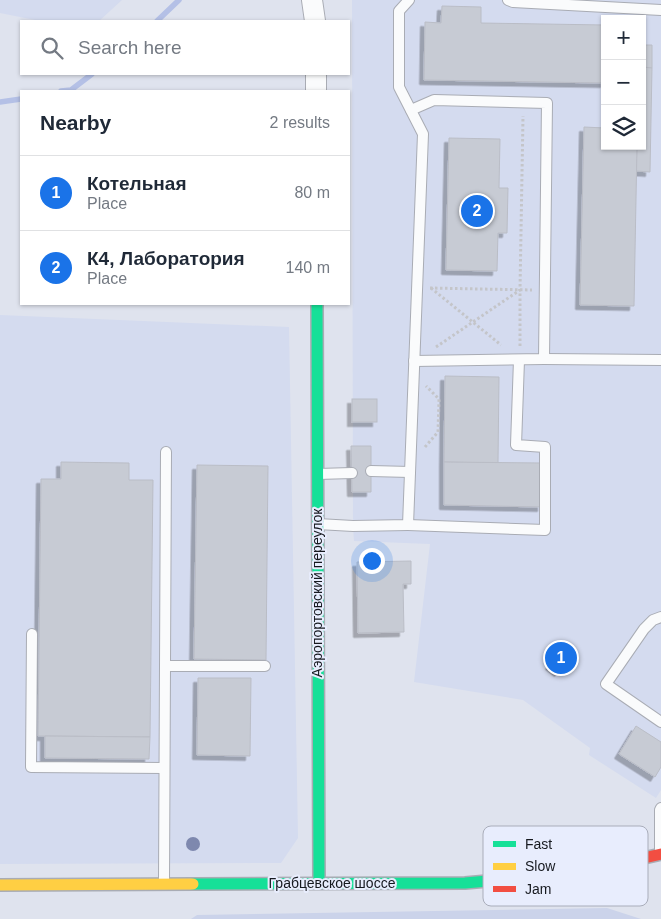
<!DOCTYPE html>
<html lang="en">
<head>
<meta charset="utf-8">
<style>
	:root { --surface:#fff; --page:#f2f2f3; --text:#1f2937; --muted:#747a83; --line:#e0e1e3; --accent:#1a73e8 }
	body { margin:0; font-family:Helvetica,sans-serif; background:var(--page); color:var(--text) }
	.controls { position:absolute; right:15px; top:15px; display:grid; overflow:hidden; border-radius:0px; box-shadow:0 1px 4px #0004 }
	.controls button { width:45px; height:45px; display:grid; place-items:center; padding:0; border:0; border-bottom:1px solid var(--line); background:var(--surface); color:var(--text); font:25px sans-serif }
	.you { position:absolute; left:371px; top:560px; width:18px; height:18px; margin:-12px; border:4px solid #fff; border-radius:50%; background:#1a73e8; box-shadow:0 0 0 8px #1a73e833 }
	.badge { display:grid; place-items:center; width:32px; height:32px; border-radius:50%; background:var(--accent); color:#fff; font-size:16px; font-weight:700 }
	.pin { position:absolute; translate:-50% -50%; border:2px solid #fff; box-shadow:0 1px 5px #0006 }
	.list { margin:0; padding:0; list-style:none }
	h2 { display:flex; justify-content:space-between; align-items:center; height:65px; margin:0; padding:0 20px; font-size:21px }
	h2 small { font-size:16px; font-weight:400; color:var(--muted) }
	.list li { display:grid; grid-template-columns:32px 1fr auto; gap:15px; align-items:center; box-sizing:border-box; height:75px; padding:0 20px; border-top:1px solid var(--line) }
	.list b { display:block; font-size:19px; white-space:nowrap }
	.list p { margin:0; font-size:16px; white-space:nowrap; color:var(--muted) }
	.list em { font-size:16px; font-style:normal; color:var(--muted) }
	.icon { flex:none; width:28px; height:28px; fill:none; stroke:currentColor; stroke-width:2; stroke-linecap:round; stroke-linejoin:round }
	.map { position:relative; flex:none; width:661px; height:919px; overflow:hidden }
	.search { position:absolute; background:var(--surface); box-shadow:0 1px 4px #0004; left:20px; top:20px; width:330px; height:55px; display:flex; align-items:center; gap:12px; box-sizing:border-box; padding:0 18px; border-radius:0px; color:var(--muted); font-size:19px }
	.panel { position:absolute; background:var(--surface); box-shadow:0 1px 4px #0004; left:20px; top:90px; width:330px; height:215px; border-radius:0px }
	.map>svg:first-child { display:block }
	.built { fill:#d4dbef; fill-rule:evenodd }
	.green { fill:#cbd3ea }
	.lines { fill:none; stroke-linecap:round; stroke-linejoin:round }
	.stream { stroke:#b4c0e6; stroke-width:5.5 }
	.building { fill:#c7cbd4; stroke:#babdc6; filter:url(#shadow) }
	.lane-casing { stroke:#a9acb4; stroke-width:12 }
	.street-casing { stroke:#a9acb4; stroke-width:22 }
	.fast-casing { stroke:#a9acb4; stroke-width:14 }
	.slow-casing { stroke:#a9acb4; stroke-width:14 }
	.jam-casing { stroke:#a9acb4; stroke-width:14 }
	.path { stroke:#c4c5c9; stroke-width:3; stroke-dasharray:2.5 2.5; stroke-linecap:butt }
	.lane { stroke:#fafbfc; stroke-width:10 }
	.street { stroke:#fafbfc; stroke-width:20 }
	.fast { stroke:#16e098; stroke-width:11 }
	.slow { stroke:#ffcf43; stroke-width:11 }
	.jam { stroke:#f24e42; stroke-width:11 }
	.tree { fill:#7e88ae }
	.labels { text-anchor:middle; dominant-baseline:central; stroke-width:4; stroke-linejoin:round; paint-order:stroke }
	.street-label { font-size:14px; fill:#16191f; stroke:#e8edfd }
	.key { fill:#e8edfd; stroke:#a9adba; stroke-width:1 }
	.key-label { font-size:14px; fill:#16191f }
</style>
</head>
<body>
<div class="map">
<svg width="661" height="919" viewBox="0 0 661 919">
	<defs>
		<filter id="shadow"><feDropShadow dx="-4.5" dy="4.5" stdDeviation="0" flood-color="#0004"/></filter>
	</defs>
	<rect width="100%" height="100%" fill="#dfe3ee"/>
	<g class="built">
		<polygon points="0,0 122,0 99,21 40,21 0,13"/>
		<path d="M352,0H661V790L656,798L589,755L590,748L523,700L414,682L430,544L354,541L353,526ZM605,19H642V146H605Z"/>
		<polygon points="0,315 289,327 298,838 281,863 0,864"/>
	</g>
	<polygon class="green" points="607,908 641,919 191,919 197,915"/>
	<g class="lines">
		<g class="stream">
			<polyline points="157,21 179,0"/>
			<polyline points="61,91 71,90 92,74"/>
			<polyline points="0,102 21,99"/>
		</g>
	</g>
	<g class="building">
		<polygon points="442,6 481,7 481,23 605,25 605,83 424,80 425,22 441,23"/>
		<polygon points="642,45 652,45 652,68 642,67"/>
		<polygon points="642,67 652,68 650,172 636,171 637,146 642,146"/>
		<polygon points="584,127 605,128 605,146 637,146 634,306 580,305"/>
		<polygon points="449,138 500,139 499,188 508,188 507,233 498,233 497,271 446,270"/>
		<polygon points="445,376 499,377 498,463 444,462"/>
		<rect x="352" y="399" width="25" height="23"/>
		<polygon points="351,446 371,446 371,492 352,492"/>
		<polygon points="61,462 129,463 129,480 153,480 150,737 38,736 41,479 61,479"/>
		<polygon points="444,462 542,463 542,507 444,505"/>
		<polygon points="197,465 268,466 266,660 194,659"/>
		<polygon points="411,561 411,584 403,584 404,632 358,633 357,562"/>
		<polygon points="563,645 573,652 559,672 550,665"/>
		<polygon points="198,678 251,678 250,756 197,755"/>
		<polygon points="636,726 661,742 661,767 655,777 619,754"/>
		<polygon points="45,736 150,737 149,759 45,758"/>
	</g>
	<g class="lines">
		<defs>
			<g id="lane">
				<polyline points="508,0 513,2 661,10"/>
				<polyline points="411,110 434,100 547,103 544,359 414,361"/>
				<polyline points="544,359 661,360"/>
				<polyline points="371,471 410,472"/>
				<polyline points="318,474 352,473"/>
				<polyline points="318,524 353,526 408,525 423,134 399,87 399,11 409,0"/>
				<polyline points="408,525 545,530 545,447 516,445 519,360"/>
				<polyline points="661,617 653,620 644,629 606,684 661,722"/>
				<polyline points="32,634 31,767 164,768"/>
				<polyline points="165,666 166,452"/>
				<polyline points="660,853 660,810 661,808"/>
				<polyline points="164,883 165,666 265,666"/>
			</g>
			<g id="street">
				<polyline points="312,0 315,21"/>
				<polyline points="316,74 316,91"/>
			</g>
			<g id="fast">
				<polyline points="317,304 319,883"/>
				<polyline points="193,884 465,883 578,873"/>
			</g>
			<polyline id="slow" points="0,885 193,884"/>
			<polyline id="jam" points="578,873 661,854"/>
		</defs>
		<use href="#lane" class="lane-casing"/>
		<use href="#street" class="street-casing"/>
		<use href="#fast" class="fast-casing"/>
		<use href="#slow" class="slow-casing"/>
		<use href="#jam" class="jam-casing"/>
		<g class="path">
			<polyline points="430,288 532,290"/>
			<polyline points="431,288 501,345"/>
			<polyline points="520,346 520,290"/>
			<polyline points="436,347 520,290 523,116"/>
			<polyline points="425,447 438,432 439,399 426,386"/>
		</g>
		<use href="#lane" class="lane"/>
		<use href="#street" class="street"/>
		<use href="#fast" class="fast"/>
		<use href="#slow" class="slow"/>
		<use href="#jam" class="jam"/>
	</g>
	<circle class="tree" cx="193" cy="844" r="7"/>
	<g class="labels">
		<g class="street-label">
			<text transform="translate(317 593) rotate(-90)">Аэропортовский переулок</text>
			<text x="332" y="883">Грабцевское шоссе</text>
		</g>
	</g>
	<rect x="483" y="826" width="165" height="80" rx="8" class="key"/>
	<rect x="493" y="841" width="23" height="6" fill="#16e098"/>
	<rect x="493" y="863" width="23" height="7" fill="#ffcf43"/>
	<rect x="493" y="886" width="23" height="6" fill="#f24e42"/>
	<g class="key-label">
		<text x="525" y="849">Fast</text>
		<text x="525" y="871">Slow</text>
		<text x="525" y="894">Jam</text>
	</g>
</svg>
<div class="controls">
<button>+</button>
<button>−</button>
<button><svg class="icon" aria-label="layers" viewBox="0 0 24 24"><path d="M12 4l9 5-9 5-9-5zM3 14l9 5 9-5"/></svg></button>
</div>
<div class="you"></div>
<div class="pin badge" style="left:561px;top:658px">1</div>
<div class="pin badge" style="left:477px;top:211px">2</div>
<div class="search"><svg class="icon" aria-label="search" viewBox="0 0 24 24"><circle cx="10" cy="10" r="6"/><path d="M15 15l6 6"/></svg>Search here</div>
<section class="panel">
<h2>Nearby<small>2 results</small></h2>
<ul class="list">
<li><span class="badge">1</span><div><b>Котельная</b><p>Place</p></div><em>80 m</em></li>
<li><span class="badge">2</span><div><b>К4, Лаборатория</b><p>Place</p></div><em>140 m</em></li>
</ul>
</section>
</div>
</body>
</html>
